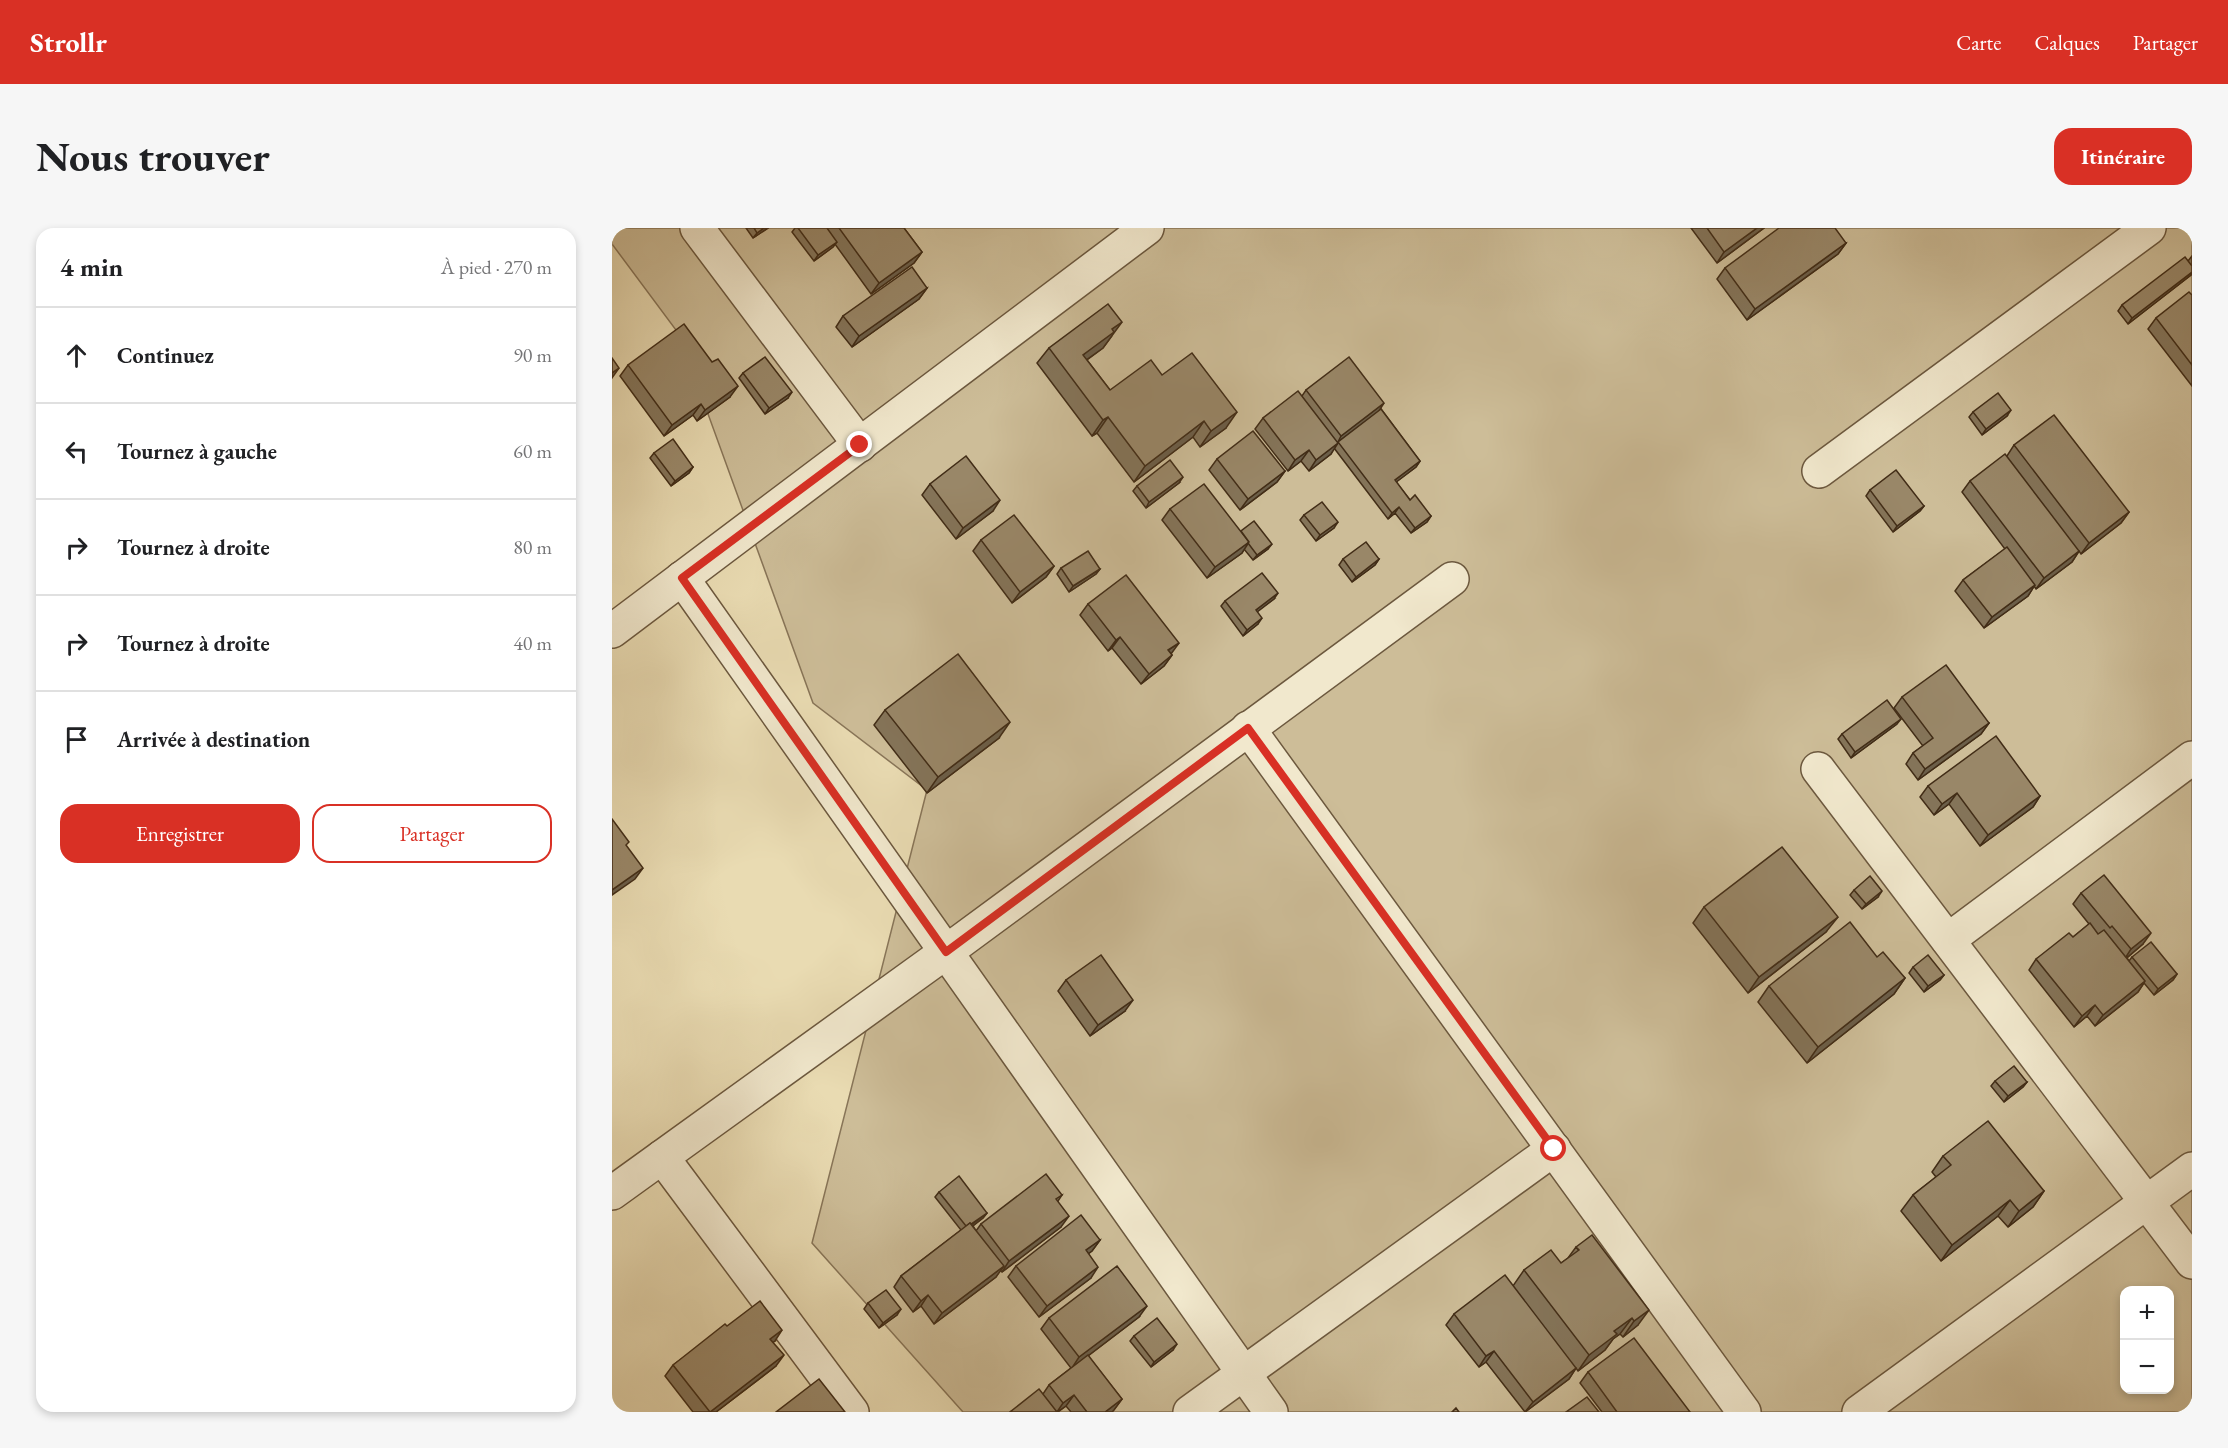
<!DOCTYPE html>
<html lang="fr">
<head>
<meta charset="utf-8">
<style>
	:root { --surface:#fff; --page:#f6f6f6; --text:#202124; --muted:#757577; --line:#e0e0e0; --accent:#d93025 }
	body { margin:0; font-family:"EB Garamond",serif; background:var(--page); color:var(--text) }
	.controls { position:absolute; right:18px; bottom:18px; display:grid; overflow:hidden; border-radius:12px; box-shadow:0 3px 9px #0003 }
	.controls button { width:54px; height:54px; display:grid; place-items:center; padding:0; border:0; border-bottom:2px solid var(--line); background:var(--surface); color:var(--text); font:30px sans-serif }
	.stop { position:absolute; width:18px; height:18px; margin:-14px; border:4px solid #d93025; border-radius:50%; background:#fff }
	.stop.end { background:#d93025; border-color:#fff; box-shadow:0 2px 6px #0008 }
	.list { margin:0; padding:0; list-style:none }
	h2 { display:flex; justify-content:space-between; align-items:center; height:78px; margin:0; padding:0 24px; font-size:26px }
	h2 small { font-size:20px; font-weight:400; color:var(--muted) }
	.list li { display:grid; grid-template-columns:39px 1fr auto; gap:18px; align-items:center; box-sizing:border-box; height:96px; padding:0 24px; border-top:2px solid var(--line) }
	.list b { display:block; font-size:22px; white-space:nowrap }
	.list em { font-size:20px; font-style:normal; color:var(--muted) }
	.actions { display:flex; gap:12px; padding:18px 24px }
	.actions a { flex:1; padding:14px 0; border:2px solid var(--accent); border-radius:18px; text-align:center; font-size:21px; color:var(--accent) }
	.actions .main { background:var(--accent); color:#fff }
	.icon { flex:none; width:33px; height:33px; fill:none; stroke:currentColor; stroke-width:2; stroke-linecap:round; stroke-linejoin:round }
	.map { position:relative; flex:none; width:1580px; height:1184px; overflow:hidden; border-radius:18px }
	header { display:flex; align-items:center; gap:36px; box-sizing:border-box; height:84px; padding:0 30px; background:var(--accent); color:#fff }
	header strong { font-size:28px }
	nav { display:flex; gap:33px; margin-inline-start:auto; font-size:21px }
	.intro { display:flex; align-items:center; justify-content:space-between; box-sizing:border-box; height:144px; padding:0 36px }
	h1 { margin:0; font-size:42px }
	.button { padding:15px 27px; border-radius:18px; background:var(--accent); color:#fff; font-size:21px; font-weight:700 }
	main { display:flex; gap:36px; padding:0 36px }
	aside { flex:1; background:var(--surface); border-radius:18px; box-shadow:0 3px 9px #0003 }
	.map>svg:first-child { display:block }
	.green { fill:#cdbd98; stroke:#887558; stroke-width:1.5; fill-rule:evenodd }
	.lines { fill:none; stroke-linecap:round; stroke-linejoin:round }
	.minor-casing { stroke:#6c583e; stroke-width:36 }
	.minor { stroke:#f1e8cd; stroke-width:33 }
	.wall { fill:#847459; stroke:#422d17; stroke-width:1.5 }
	.shaded-wall { fill:#6b5e49; stroke:#422d17; stroke-width:1.5 }
	.building { fill:#998768; stroke:#422d17; stroke-width:1.5 }
	.route { stroke:#d93025; stroke-width:8 }
</style>
</head>
<body>
<header>
<strong>Strollr</strong>
<nav><a>Carte</a><a>Calques</a><a>Partager</a></nav>
</header>
<div class="intro"><h1>Nous trouver</h1><a class="button">Itinéraire</a></div>
<main>
<aside>
<h2>4 min<small>À pied · 270 m</small></h2>
<ul class="list">
<li><svg class="icon" aria-label="ahead" viewBox="0 0 24 24"><path d="M12 20V5M6 11l6-6 6 6"/></svg><div><b>Continuez</b></div><em>90 m</em></li>
<li><svg class="icon" aria-label="left" viewBox="0 0 24 24"><path d="M17 20v-9H6M10 6l-5 5 5 5"/></svg><div><b>Tournez à gauche</b></div><em>60 m</em></li>
<li><svg class="icon" aria-label="right" viewBox="0 0 24 24"><path d="M7 20v-9h11M14 6l5 5-5 5"/></svg><div><b>Tournez à droite</b></div><em>80 m</em></li>
<li><svg class="icon" aria-label="right" viewBox="0 0 24 24"><path d="M7 20v-9h11M14 6l5 5-5 5"/></svg><div><b>Tournez à droite</b></div><em>40 m</em></li>
<li><svg class="icon" aria-label="arrive" viewBox="0 0 24 24"><path d="M6 21V4h12l-3 4 3 4H6"/></svg><div><b>Arrivée à destination</b></div></li>
</ul>
<div class="actions"><a class="main">Enregistrer</a><a>Partager</a></div>
</aside>
<div class="map">
<svg width="1580" height="1184" viewBox="0 0 1580 1184">
	<rect width="100%" height="100%" fill="#e9dbb2"/>
	<filter id="stains"><feTurbulence type="fractalNoise" baseFrequency=".00333" numOctaves="4"/><feColorMatrix values="0 0 0 0 .2 0 0 0 0 .09 0 0 0 0 .02 0 0 0 .5 -.17"/></filter>
	<radialGradient id="worn" r=".72"><stop offset=".6" stop-color="#630" stop-opacity="0"/><stop offset="1" stop-color="#630" stop-opacity=".3"/></radialGradient>
	<path class="green" d="M0,0H1580V1184H351L200,1015L315,562L201,475L67,106L0,16ZM1512,1062H1558V1162H1512Z"/>
	<g class="lines">
		<defs>
			<g id="minor">
				<polyline points="85,0 248,217"/>
				<polyline points="1207,243 1537,0"/>
				<polyline points="70,350 659,1184"/>
				<polyline points="0,403 535,0"/>
				<polyline points="636,500 1132,1184"/>
				<polyline points="1206,541 1580,1034"/>
				<polyline points="1336,712 1580,530"/>
				<polyline points="50,929 240,1184"/>
				<polyline points="0,965 334,724 840,351"/>
				<polyline points="578,1184 942,921"/>
				<polyline points="1247,1184 1580,941"/>
			</g>
		</defs>
		<use href="#minor" class="minor-casing"/>
		<use href="#minor" class="minor"/>
	</g>
	<g class="wall">
		<polygon points="134,0 156,0 141,10"/>
		<polygon points="183,0 292,0 310,24 302,35 259,66 223,16 221,19 202,33 180,4"/>
		<polygon points="1079,0 1152,0 1105,35"/>
		<polygon points="1234,15 1226,26 1135,92 1105,51 1113,40"/>
		<polygon points="1580,28 1580,46 1579,47 1516,96 1506,83 1510,77 1576,33"/>
		<polygon points="315,60 307,71 240,119 224,99 231,88"/>
		<polygon points="1580,67 1580,158 1536,101 1544,90"/>
		<polygon points="499,109 491,120 475,132 498,162 550,147 614,200 588,219 581,209 522,254 485,205 480,208 425,135 437,120"/>
		<polygon points="100,134 118,169 85,193 81,187 52,208 8,148 16,137"/>
		<polygon points="131,145 176,170 153,186 127,150"/>
		<polygon points="694,162 769,181 808,233 804,239 784,254 798,272 819,288 815,294 799,305 783,285 776,291 722,220 719,226 697,243 689,233 676,243 643,201 651,190 690,168"/>
		<polygon points="1361,184 1395,188 1370,207 1357,189"/>
		<polygon points="1402,217 1517,284 1509,295 1469,326 1467,323 1460,334 1424,361 1422,358 1416,368 1372,400 1343,363 1351,352 1393,321 1350,264 1358,253 1395,228"/>
		<polygon points="42,225 81,239 77,245 59,258 38,230"/>
		<polygon points="605,231 673,243 665,254 628,282 597,242"/>
		<polygon points="567,255 534,280 521,263 525,258"/>
		<polygon points="318,256 381,283 344,311 310,267"/>
		<polygon points="1258,262 1312,278 1308,283 1281,304 1254,268"/>
		<polygon points="558,281 656,321 641,332 632,321 630,325 595,350 550,292"/>
		<polygon points="692,287 722,300 704,313 688,292"/>
		<polygon points="369,312 442,338 434,349 400,375 361,323"/>
		<polygon points="731,331 767,331 763,337 740,354 727,337"/>
		<polygon points="449,340 488,341 484,346 457,364 445,346"/>
		<polygon points="662,371 645,383 646,396 631,408 609,378 613,373"/>
		<polygon points="476,376 559,426 560,427 552,438 529,456 500,420 496,423 468,387"/>
		<polygon points="1290,469 1377,495 1369,506 1306,552 1294,536 1301,525 1311,518 1282,480"/>
		<polygon points="273,482 387,510 315,565 262,497"/>
		<polygon points="1285,496 1239,530 1226,511 1230,506"/>
		<polygon points="1316,558 1428,568 1421,579 1368,618 1337,576 1322,587 1308,569"/>
		<polygon points="1242,662 1266,669 1250,681 1238,667"/>
		<polygon points="1469,665 1531,716 1515,730 1517,733 1520,729 1565,746 1561,752 1542,767 1532,755 1526,764 1483,798 1475,788 1462,799 1417,742 1424,731 1461,709 1477,696 1461,676"/>
		<polygon points="1092,679 1214,704 1136,765 1081,695"/>
		<polygon points="1265,729 1293,750 1282,766 1195,835 1146,774 1157,758"/>
		<polygon points="1301,739 1332,747 1328,752 1312,764 1297,745"/>
		<polygon points="454,752 513,783 478,808 446,763"/>
		<polygon points="1383,853 1415,854 1411,859 1392,874 1379,858"/>
		<polygon points="1331,928 1432,963 1421,979 1396,999 1386,988 1329,1033 1289,983 1301,967 1324,949 1320,944"/>
		<polygon points="327,964 375,985 371,990 361,998 364,1003 369,996 450,967 446,973 449,999 390,1044 388,1042 384,1049 322,1096 309,1078 301,1084 282,1059 289,1048 349,1002 323,969"/>
		<polygon points="488,1012 480,1023 476,1026 479,1050 427,1089 396,1049 404,1038"/>
		<polygon points="964,1019 1026,1097 1011,1109 1008,1106 1001,1111 993,1122 966,1143 964,1140 957,1151 913,1184 874,1134 867,1139 834,1097 842,1086 901,1058 912,1042 949,1035 956,1030"/>
		<polygon points="256,1075 285,1087 267,1100 252,1081"/>
		<polygon points="527,1089 476,1128 510,1171 500,1184 459,1184 454,1178 446,1184 398,1184 431,1166 437,1157 459,1140 429,1101 437,1090"/>
		<polygon points="115,1098 163,1113 161,1114 164,1138 104,1184 81,1184 53,1148 61,1137"/>
		<polygon points="522,1108 561,1122 539,1139 518,1113"/>
		<polygon points="976,1144 1078,1184 990,1184 968,1155"/>
	</g>
	<g class="shaded-wall">
		<polygon points="152,0 156,0 141,10 145,5"/>
		<polygon points="1145,0 1152,0 1105,35 1112,24"/>
		<polygon points="225,14 221,19 202,33 206,27"/>
		<polygon points="1234,15 1226,26 1135,92 1143,81"/>
		<polygon points="310,24 302,35 259,66 267,55"/>
		<polygon points="1580,44 1579,47 1516,96 1520,90"/>
		<polygon points="315,60 307,71 240,119 247,108"/>
		<polygon points="510,94 491,120 460,142 471,127 500,101"/>
		<polygon points="7,140 0,150 0,145"/>
		<polygon points="126,158 118,169 85,193 93,182"/>
		<polygon points="180,164 176,170 153,186 157,180"/>
		<polygon points="772,175 765,186 726,214 729,208"/>
		<polygon points="89,176 81,187 52,208 60,197"/>
		<polygon points="1399,182 1395,188 1370,207 1374,201"/>
		<polygon points="625,184 614,200 588,219 599,203"/>
		<polygon points="496,189 485,205 480,208 491,192"/>
		<polygon points="592,193 581,209 522,254 533,238"/>
		<polygon points="726,215 719,226 697,243 704,232"/>
		<polygon points="697,222 689,233 676,243 683,232"/>
		<polygon points="808,233 804,239 779,258 783,252"/>
		<polygon points="81,239 77,245 59,258 63,253"/>
		<polygon points="673,243 665,254 628,282 636,271"/>
		<polygon points="571,249 567,255 534,280 537,274"/>
		<polygon points="388,272 381,283 344,311 351,300"/>
		<polygon points="1312,278 1308,283 1281,304 1285,298"/>
		<polygon points="787,279 783,285 776,291 780,285"/>
		<polygon points="1517,284 1509,295 1469,326 1477,315"/>
		<polygon points="819,288 815,294 799,305 803,300"/>
		<polygon points="726,294 722,300 704,313 708,307"/>
		<polygon points="637,314 630,325 595,350 603,339"/>
		<polygon points="660,316 656,321 641,332 645,327"/>
		<polygon points="1467,323 1460,334 1424,361 1432,350"/>
		<polygon points="767,331 763,337 740,354 744,349"/>
		<polygon points="442,338 434,349 400,375 408,364"/>
		<polygon points="488,341 484,346 457,364 461,358"/>
		<polygon points="1423,357 1416,368 1372,400 1380,389"/>
		<polygon points="666,365 662,371 640,388 644,382"/>
		<polygon points="650,390 646,396 631,408 635,402"/>
		<polygon points="508,409 500,420 496,423 504,412"/>
		<polygon points="567,415 559,426 556,422"/>
		<polygon points="560,427 552,438 529,456 537,446"/>
		<polygon points="1289,491 1285,496 1239,530 1243,524"/>
		<polygon points="398,494 387,510 315,565 326,549"/>
		<polygon points="1377,495 1369,506 1306,552 1313,541"/>
		<polygon points="1345,565 1337,576 1322,587 1330,576"/>
		<polygon points="1428,568 1421,579 1368,618 1376,607"/>
		<polygon points="31,640 23,651 0,667 0,662"/>
		<polygon points="1270,663 1266,669 1250,681 1254,676"/>
		<polygon points="1226,689 1214,704 1136,765 1147,749"/>
		<polygon points="1539,705 1531,716 1512,732 1519,721"/>
		<polygon points="1565,746 1561,752 1542,767 1546,761"/>
		<polygon points="1332,747 1328,752 1312,764 1316,758"/>
		<polygon points="1293,750 1282,766 1195,835 1206,819"/>
		<polygon points="1533,753 1526,764 1483,798 1491,787"/>
		<polygon points="521,772 513,783 478,808 486,797"/>
		<polygon points="1483,777 1475,788 1462,799 1470,788"/>
		<polygon points="1415,854 1411,859 1392,874 1396,868"/>
		<polygon points="1432,963 1421,979 1396,999 1407,983"/>
		<polygon points="1398,972 1386,988 1329,1033 1340,1017"/>
		<polygon points="375,985 371,990 351,1005 355,1000"/>
		<polygon points="457,988 449,999 390,1044 397,1033"/>
		<polygon points="488,1012 480,1023 466,1033 474,1022"/>
		<polygon points="392,1038 384,1049 322,1096 330,1085"/>
		<polygon points="486,1039 479,1050 427,1089 435,1078"/>
		<polygon points="316,1067 309,1078 301,1084 309,1073"/>
		<polygon points="535,1078 527,1089 460,1140 467,1129"/>
		<polygon points="289,1081 285,1087 267,1100 271,1095"/>
		<polygon points="1037,1082 1026,1097 1011,1109 1022,1093"/>
		<polygon points="1020,1090 1008,1106 1001,1111 993,1122 966,1143 977,1127 1002,1103"/>
		<polygon points="170,1102 163,1113 150,1122 158,1111"/>
		<polygon points="565,1116 561,1122 539,1139 542,1134"/>
		<polygon points="882,1123 874,1134 867,1139 874,1128"/>
		<polygon points="172,1127 164,1138 104,1184 98,1184"/>
		<polygon points="964,1140 957,1151 913,1184 921,1174"/>
		<polygon points="462,1167 454,1178 445,1184 451,1175"/>
		<polygon points="510,1171 502,1182 500,1184 493,1184"/>
	</g>
	<g class="building">
		<polygon points="142,0 152,0 145,5"/>
		<polygon points="186,0 215,0 225,14 206,27"/>
		<polygon points="227,0 292,0 310,24 267,55"/>
		<polygon points="1095,0 1145,0 1112,24"/>
		<polygon points="1167,0 1223,0 1234,15 1143,81 1113,40"/>
		<polygon points="1573,29 1580,38 1580,44 1520,90 1510,77"/>
		<polygon points="300,39 315,60 247,108 231,88"/>
		<polygon points="1577,64 1580,67 1580,137 1544,90"/>
		<polygon points="496,76 510,94 500,101 502,104 471,127 498,162 539,132 550,147 580,125 625,184 599,203 592,193 533,238 496,189 491,192 437,120"/>
		<polygon points="72,96 100,134 106,131 126,158 93,182 89,176 60,197 16,137"/>
		<polygon points="153,129 180,164 157,180 131,145"/>
		<polygon points="737,129 772,175 729,208 694,162"/>
		<polygon points="0,130 7,140 0,145"/>
		<polygon points="686,163 726,215 704,232 697,222 683,232 651,190"/>
		<polygon points="1386,165 1399,182 1374,201 1361,184"/>
		<polygon points="769,181 808,233 783,252 798,272 803,267 819,288 803,300 787,279 780,285 726,214"/>
		<polygon points="1442,187 1517,284 1477,315 1402,217"/>
		<polygon points="641,203 673,243 636,271 605,231"/>
		<polygon points="61,211 81,239 63,253 42,225"/>
		<polygon points="1393,226 1467,323 1432,350 1358,253"/>
		<polygon points="354,228 388,272 351,300 318,256"/>
		<polygon points="558,232 571,249 537,274 525,258"/>
		<polygon points="1284,242 1312,278 1285,298 1258,262"/>
		<polygon points="592,256 637,314 603,339 558,281"/>
		<polygon points="710,274 726,294 708,307 692,287"/>
		<polygon points="402,287 442,338 408,364 369,312"/>
		<polygon points="642,293 660,316 645,327 636,315 637,314 629,303"/>
		<polygon points="754,314 767,331 744,349 731,331"/>
		<polygon points="1395,319 1423,357 1380,389 1351,352"/>
		<polygon points="476,323 488,341 461,358 449,340"/>
		<polygon points="650,345 666,365 644,382 650,390 635,402 613,373"/>
		<polygon points="514,347 567,415 556,422 560,427 537,446 508,409 504,412 476,376"/>
		<polygon points="346,426 398,494 326,549 273,482"/>
		<polygon points="1334,437 1377,495 1313,541 1301,525 1321,510 1290,469"/>
		<polygon points="1275,472 1289,491 1243,524 1230,506"/>
		<polygon points="1384,508 1428,568 1376,607 1345,565 1330,576 1316,558"/>
		<polygon points="0,591 17,614 14,617 31,640 0,662"/>
		<polygon points="1170,619 1226,689 1147,749 1092,679"/>
		<polygon points="1492,647 1539,705 1519,721 1500,698 1498,700 1469,665"/>
		<polygon points="1258,648 1270,663 1254,676 1242,662"/>
		<polygon points="1238,694 1265,729 1271,724 1293,750 1206,819 1157,758"/>
		<polygon points="1478,695 1486,706 1492,702 1533,753 1491,787 1483,777 1470,788 1424,731 1457,705 1461,709"/>
		<polygon points="1539,714 1565,746 1546,761 1520,729"/>
		<polygon points="489,727 521,772 486,797 454,752"/>
		<polygon points="1316,727 1332,747 1316,758 1301,739"/>
		<polygon points="1402,838 1415,854 1396,868 1383,853"/>
		<polygon points="1376,893 1432,963 1407,983 1398,972 1340,1017 1301,967 1339,937 1331,928"/>
		<polygon points="434,946 450,967 444,971 457,988 397,1033 369,996"/>
		<polygon points="347,948 375,985 359,996 358,995 354,998 327,964"/>
		<polygon points="469,987 488,1012 474,1022 486,1039 435,1078 404,1038"/>
		<polygon points="358,995 392,1038 330,1085 316,1067 309,1073 289,1048"/>
		<polygon points="980,1007 1037,1082 1022,1093 1020,1090 1002,1103 1005,1106 977,1127 912,1042 939,1022 949,1035 967,1022 964,1019"/>
		<polygon points="505,1038 535,1078 467,1129 437,1090"/>
		<polygon points="893,1047 964,1140 921,1174 882,1123 874,1128 842,1086"/>
		<polygon points="274,1062 289,1081 271,1095 256,1075"/>
		<polygon points="148,1073 170,1102 158,1111 172,1127 98,1184 61,1137 113,1096 115,1098"/>
		<polygon points="545,1090 565,1116 542,1134 522,1108"/>
		<polygon points="1022,1110 1078,1184 1005,1184 976,1144"/>
		<polygon points="476,1127 510,1171 493,1184 475,1184 462,1167 451,1175 437,1157"/>
		<polygon points="207,1151 233,1184 164,1184"/>
		<polygon points="427,1161 445,1184 398,1184"/>
		<polygon points="975,1169 987,1184 954,1184"/>
		<polygon points="844,1180 847,1184 840,1184"/>
	</g>
	<g class="lines">
		<polyline class="route" points="248,217 70,350 334,724 636,500 942,921"/>
	</g>
	<rect width="100%" height="100%" filter="url(#stains)"/>
	<rect width="100%" height="100%" fill="url(#worn)"/>
</svg>
<div class="controls">
<button>+</button>
<button>−</button>
</div>
<div class="stop" style="left:942px;top:921px"></div>
<div class="stop end" style="left:248px;top:217px"></div>
</div>
</main>
</body>
</html>
